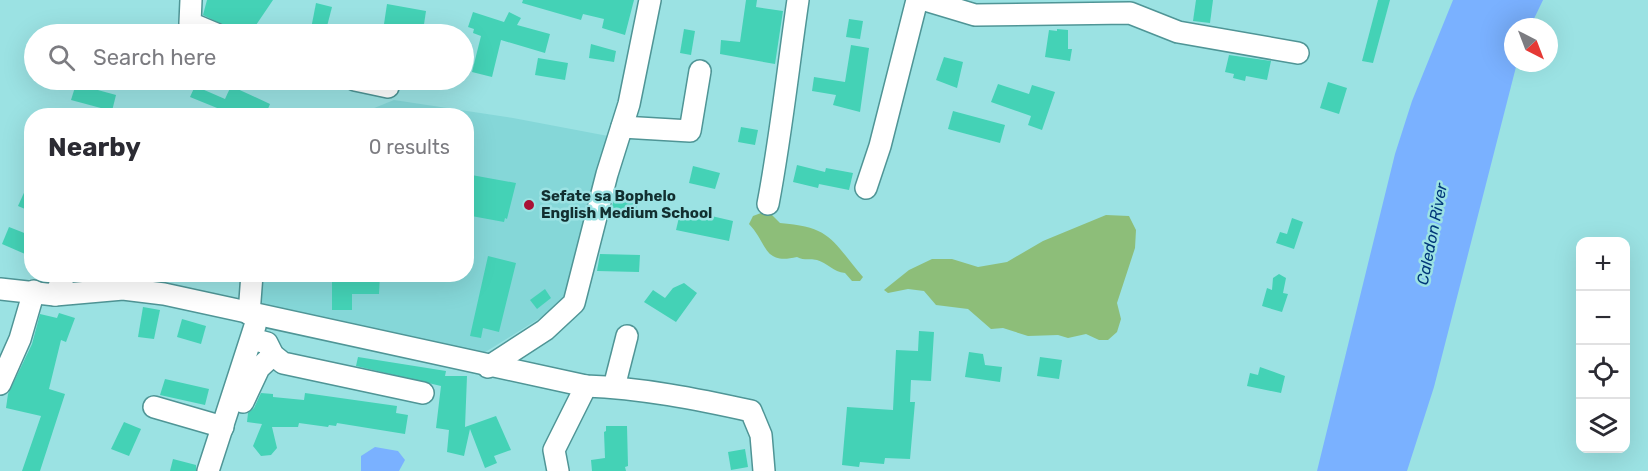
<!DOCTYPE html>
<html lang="en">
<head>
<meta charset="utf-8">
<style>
	:root { --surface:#fff; --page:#f2f2f3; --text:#2b2b33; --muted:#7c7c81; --line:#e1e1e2 }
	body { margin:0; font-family:Rubik,sans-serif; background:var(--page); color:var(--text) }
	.controls { position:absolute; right:18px; bottom:18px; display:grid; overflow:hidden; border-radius:12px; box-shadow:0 6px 24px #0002 }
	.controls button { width:54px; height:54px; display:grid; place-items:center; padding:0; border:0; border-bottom:2px solid var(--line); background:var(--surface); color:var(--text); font:30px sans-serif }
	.compass { position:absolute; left:1504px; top:18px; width:54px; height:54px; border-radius:50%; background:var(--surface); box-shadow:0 6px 24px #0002; rotate:138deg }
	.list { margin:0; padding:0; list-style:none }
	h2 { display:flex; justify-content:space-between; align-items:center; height:78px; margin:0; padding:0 24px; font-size:26px }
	h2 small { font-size:20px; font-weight:400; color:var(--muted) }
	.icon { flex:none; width:33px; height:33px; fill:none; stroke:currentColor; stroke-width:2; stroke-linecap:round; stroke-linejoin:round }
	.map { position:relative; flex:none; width:1648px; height:471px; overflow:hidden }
	.search { position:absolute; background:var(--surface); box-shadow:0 6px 24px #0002; left:24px; top:24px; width:450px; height:66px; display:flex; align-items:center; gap:15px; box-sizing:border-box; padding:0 21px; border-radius:33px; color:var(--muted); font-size:22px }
	.panel { position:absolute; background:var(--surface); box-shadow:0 6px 24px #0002; left:24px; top:108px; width:450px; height:174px; border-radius:24px }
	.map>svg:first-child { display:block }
	.built { fill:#85d7d8 }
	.green { fill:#8dbe79 }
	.water { fill:#7ab1ff }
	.building { fill:#44d2b6 }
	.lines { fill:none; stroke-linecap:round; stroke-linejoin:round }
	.minor-casing { stroke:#4f9596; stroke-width:24 }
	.minor { stroke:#fff; stroke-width:21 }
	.poi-dot { fill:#a91235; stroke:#9be2e3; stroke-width:2 }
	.labels { text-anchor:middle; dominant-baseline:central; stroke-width:5; stroke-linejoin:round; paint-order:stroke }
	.poi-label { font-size:15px; font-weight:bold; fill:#122f30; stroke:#9be2e3; text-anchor:start }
	.water-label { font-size:16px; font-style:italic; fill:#003779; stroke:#9be2e3 }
</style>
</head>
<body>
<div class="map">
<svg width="1648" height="471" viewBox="0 0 1648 471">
	<rect width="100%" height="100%" fill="#9be2e3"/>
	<polygon class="built" points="394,100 513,118 608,136 569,300 474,359 261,309 263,275 466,274 466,116 357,115"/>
	<g class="green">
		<path d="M761,213L772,215L780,223C832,227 832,241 863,277L860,281H852L845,273C833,272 828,263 817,260C810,258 805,261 797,257C763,265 768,244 749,224L753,216Z"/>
		<polygon points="1106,215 1129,216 1136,230 1135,248 1117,303 1121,319 1117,332 1108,340 1099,340 1086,334 1068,338 1058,335 1028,336 1003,328 991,329 968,309 936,305 924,291 908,289 888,293 884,290 909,270 932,259 952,259 978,267 1007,262 1043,241"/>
	</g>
	<g class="water">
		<polygon points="1453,0 1543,0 1530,27 1513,27 1513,63 1517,63 1434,387 1407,471 1317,471 1395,154 1412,101"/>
		<polygon points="375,447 398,451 405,460 399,471 361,471 361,456"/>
	</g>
	<g class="building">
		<polygon points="207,0 273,0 250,34 233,34 235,31 203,15"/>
		<polygon points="523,0 634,0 625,35 602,28 604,19 583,14 581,20 522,3"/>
		<polygon points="746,0 757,0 756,7 783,11 775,64 720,54 721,40 740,42"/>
		<polygon points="1196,0 1213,0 1210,23 1193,21"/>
		<polygon points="1378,0 1390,0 1373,63 1362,61"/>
		<polygon points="316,3 332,7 325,34 310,34"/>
		<polygon points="387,4 426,11 423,31 384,24"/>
		<polygon points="473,12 504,22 509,12 521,18 517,25 550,34 545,53 501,40 492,77 472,72 481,36 473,33 474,29 468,27"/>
		<polygon points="849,19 863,21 860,39 846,37"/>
		<polygon points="684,29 695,31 691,55 680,53"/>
		<polygon points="1057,29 1068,30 1068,49 1072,49 1070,61 1045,57 1049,30 1057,31"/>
		<polygon points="591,44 616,51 614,62 589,58"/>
		<polygon points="851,45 869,48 860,112 833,105 836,95 812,91 814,77 845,82"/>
		<polygon points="1229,55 1271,61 1267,80 1246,76 1245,81 1233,78 1234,74 1225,72"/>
		<polygon points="944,57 963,62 957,88 936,80"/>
		<polygon points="538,58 568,63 565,80 535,75"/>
		<polygon points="1328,82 1347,88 1339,114 1320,108"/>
		<polygon points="76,84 116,95 112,111 71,100"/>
		<polygon points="998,84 1029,94 1032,85 1055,92 1042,130 1028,125 1031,116 991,102"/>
		<polygon points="195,86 225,99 231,86 270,104 265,116 224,116 225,112 222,110 190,97"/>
		<polygon points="953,111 1005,125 1000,143 948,129"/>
		<polygon points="741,127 758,130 755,145 738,142"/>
		<polygon points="797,165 825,172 826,168 853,173 849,190 819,184 818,188 793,182"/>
		<polygon points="693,166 720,173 715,189 689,183"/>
		<polygon points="466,174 516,183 507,219 505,218 504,222 466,215"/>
		<polygon points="32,175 32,212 18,206"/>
		<polygon points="615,196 638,201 634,218 611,210"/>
		<polygon points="681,209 733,221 729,241 676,230"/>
		<polygon points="1292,218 1303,222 1294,249 1276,243 1280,232 1287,234"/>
		<polygon points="9,227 32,236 32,257 2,244"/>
		<polygon points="600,254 640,255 639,272 597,271"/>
		<polygon points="488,256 516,263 499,332 483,328 481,338 470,336"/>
		<polygon points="332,274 380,274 379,294 352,294 352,310 332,310"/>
		<polygon points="1279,274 1286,278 1283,293 1288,294 1282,312 1262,306 1267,288 1272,290 1273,278"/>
		<polygon points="684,283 697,293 676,322 644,302 653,290 665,298 673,288"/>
		<polygon points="545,289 551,298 537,309 530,300"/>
		<polygon points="143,307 160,310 154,339 138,337"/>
		<polygon points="59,313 75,318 66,342 61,340 49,389 65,394 40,471 22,471 41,416 6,408 8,394 32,344 40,314 57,318"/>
		<polygon points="182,319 206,326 201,344 177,337"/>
		<polygon points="919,331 934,332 931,381 911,380 910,402 915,402 910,459 885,458 884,464 860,462 859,467 842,465 847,407 893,410 896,350 918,351"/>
		<polygon points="969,352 983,354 985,365 1002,367 1000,382 965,377"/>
		<polygon points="358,357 446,371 445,376 467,376 465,427 496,416 511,450 494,456 497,463 485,468 470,429 464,456 447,452 449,430 436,428 441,386 356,366"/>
		<polygon points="1040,357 1062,360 1059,379 1037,376"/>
		<polygon points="1260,367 1285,376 1281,393 1247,386 1250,373 1258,375"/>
		<polygon points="165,379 209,389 205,405 160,395"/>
		<polygon points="261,393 273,394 273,397 304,400 305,393 397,406 396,413 408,415 405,434 337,423 336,426 329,425 328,427 299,423 298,427 272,427 277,448 271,455 261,456 253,446 262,424 247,422 248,413 254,408"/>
		<polygon points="124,422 141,429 129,456 111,449"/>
		<polygon points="606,426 627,426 628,466 625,467 626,471 592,471 591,460 605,458 604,432 606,431"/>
		<polygon points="745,449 748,467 731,470 728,452"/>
		<polygon points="173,459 196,465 196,471 170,471"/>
	</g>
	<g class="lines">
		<defs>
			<g id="minor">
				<polyline points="191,0 190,23 216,34"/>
				<polyline points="925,0 975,15 1130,13 1178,32 1298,53"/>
				<polyline points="355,80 388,87"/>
				<polyline points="622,127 690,131 700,71"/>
				<polyline points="866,188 880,146 917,0"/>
				<path d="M768,204C781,136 788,68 798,0"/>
				<path d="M0,289L55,295L123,289L164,294L586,386C641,388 697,399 751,411L761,435L764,471"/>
				<polyline points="55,295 65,274"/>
				<polyline points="249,314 252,274"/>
				<polyline points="252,339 267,343 273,355 283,363 423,393"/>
				<polyline points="488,367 545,330 574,303 607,174 629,104 650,0"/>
				<polyline points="0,384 20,339 34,291"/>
				<polyline points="614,387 627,336"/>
				<polyline points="243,402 259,368 273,355"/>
				<polyline points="154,407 223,427"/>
				<polyline points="208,471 255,326"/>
				<polyline points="558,471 554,450 586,386"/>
			</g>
		</defs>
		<use href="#minor" class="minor-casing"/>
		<use href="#minor" class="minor"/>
	</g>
	<circle class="poi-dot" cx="529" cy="205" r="6"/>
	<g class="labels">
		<g class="poi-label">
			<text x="541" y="196">Sefate sa Bophelo<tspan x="541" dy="17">English Medium School</tspan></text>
		</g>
		<g class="water-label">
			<text transform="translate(1432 234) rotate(-79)">Caledon River</text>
		</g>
	</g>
</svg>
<div class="controls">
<button>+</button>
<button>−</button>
<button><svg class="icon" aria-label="locate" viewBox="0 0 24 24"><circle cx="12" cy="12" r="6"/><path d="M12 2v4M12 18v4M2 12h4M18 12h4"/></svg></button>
<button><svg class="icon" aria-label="layers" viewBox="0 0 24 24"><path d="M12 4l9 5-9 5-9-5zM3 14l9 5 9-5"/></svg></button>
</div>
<svg class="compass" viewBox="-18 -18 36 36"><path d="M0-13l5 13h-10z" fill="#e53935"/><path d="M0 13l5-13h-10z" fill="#7c7c81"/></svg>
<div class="search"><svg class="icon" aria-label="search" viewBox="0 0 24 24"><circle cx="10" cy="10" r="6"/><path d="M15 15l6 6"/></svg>Search here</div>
<section class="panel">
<h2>Nearby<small>0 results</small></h2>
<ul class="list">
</ul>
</section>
</div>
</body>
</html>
